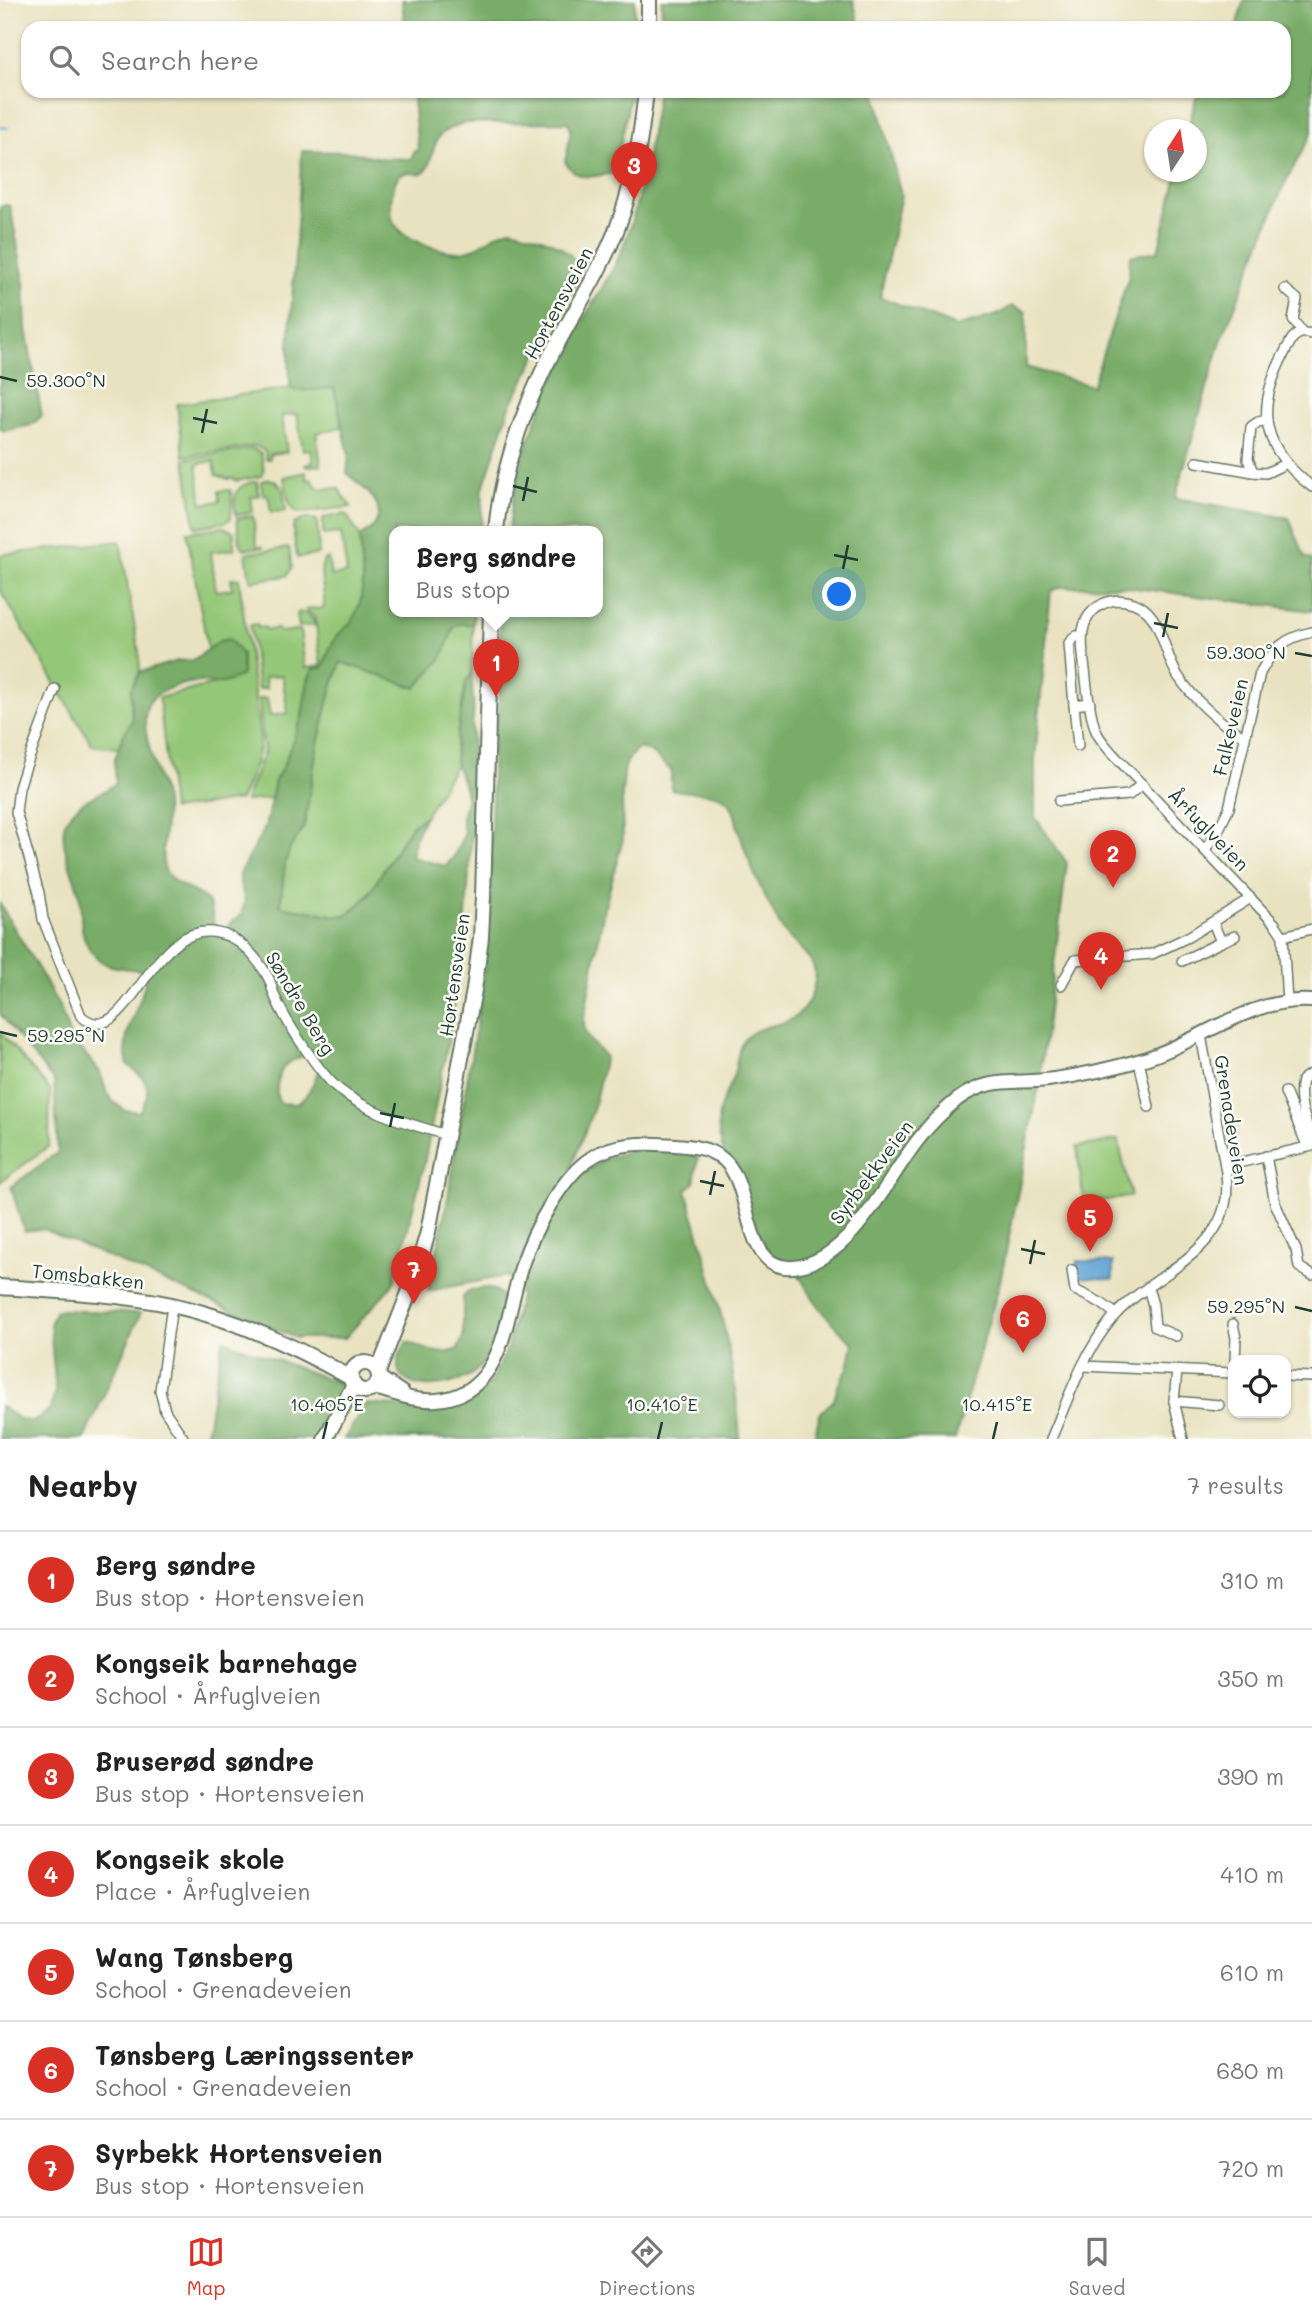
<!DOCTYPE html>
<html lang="en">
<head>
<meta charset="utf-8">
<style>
	:root { --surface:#fff; --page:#f2f2f2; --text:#222; --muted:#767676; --line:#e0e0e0; --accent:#d93025 }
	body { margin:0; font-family:Mali,sans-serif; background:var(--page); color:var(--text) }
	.controls { position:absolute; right:21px; bottom:21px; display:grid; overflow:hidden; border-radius:14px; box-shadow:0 2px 5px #0004 }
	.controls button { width:63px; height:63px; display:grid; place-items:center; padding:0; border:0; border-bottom:2px solid var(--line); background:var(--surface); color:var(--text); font:35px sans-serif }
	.compass { position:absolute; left:1144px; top:119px; width:63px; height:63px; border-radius:50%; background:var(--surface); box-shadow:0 2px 5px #0004; rotate:12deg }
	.you { position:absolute; left:840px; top:595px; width:24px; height:24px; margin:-18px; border:5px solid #fff; border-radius:50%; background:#1a73e8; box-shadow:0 0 0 10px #1a73e833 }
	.badge { display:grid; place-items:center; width:46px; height:46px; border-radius:50%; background:var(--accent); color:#fff; font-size:23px; font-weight:700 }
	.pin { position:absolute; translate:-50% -58px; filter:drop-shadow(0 2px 4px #0008) }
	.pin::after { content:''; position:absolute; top:37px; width:24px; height:21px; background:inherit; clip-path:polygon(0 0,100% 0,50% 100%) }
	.popup { position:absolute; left:389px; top:526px; width:214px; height:91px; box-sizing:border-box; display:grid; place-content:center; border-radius:14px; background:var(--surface); filter:drop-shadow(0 2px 5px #0005); font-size:23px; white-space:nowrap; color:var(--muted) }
	.popup b { font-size:26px; color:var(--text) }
	.popup::after { content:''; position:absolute; left:50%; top:100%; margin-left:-14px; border:14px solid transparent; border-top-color:var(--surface) }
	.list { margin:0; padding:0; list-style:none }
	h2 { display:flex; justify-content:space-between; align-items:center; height:91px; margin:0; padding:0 28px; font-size:30px }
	h2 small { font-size:23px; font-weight:400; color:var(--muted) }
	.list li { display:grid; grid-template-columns:46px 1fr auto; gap:21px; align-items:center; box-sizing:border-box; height:98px; padding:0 28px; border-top:2px solid var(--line) }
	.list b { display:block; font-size:26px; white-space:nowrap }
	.list p { margin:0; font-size:23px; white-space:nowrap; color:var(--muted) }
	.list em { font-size:23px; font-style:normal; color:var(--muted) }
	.icon { flex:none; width:38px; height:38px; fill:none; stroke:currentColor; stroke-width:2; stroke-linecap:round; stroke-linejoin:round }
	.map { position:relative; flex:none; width:1312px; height:1439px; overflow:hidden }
	.search { position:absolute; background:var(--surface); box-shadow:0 2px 5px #0004; left:21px; right:21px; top:21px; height:77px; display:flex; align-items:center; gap:18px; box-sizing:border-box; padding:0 24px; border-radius:21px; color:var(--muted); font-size:26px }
	.sheet { height:777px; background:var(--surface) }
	nav { display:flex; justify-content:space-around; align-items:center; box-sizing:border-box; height:98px; border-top:2px solid var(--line); background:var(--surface); font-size:19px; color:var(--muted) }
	nav a { display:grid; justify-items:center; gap:4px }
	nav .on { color:var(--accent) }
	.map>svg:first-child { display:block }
	.green { fill:#95c778; stroke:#5a8256; stroke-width:2 }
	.forest { fill:#78ac68; stroke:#4c744e; stroke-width:2; fill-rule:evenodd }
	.water { fill:#60a3d4; stroke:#407084; stroke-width:2 }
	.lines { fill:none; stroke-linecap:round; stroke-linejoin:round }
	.stream { stroke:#60a3d4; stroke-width:2.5 }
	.street-casing { stroke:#667765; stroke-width:12 }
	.secondary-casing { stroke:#667765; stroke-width:16 }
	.primary-casing { stroke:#667765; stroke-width:18 }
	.street { stroke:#fff; stroke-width:9 }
	.secondary { stroke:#fff; stroke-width:12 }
	.primary { stroke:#fff; stroke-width:14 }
	.ticks { fill:none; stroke:#1f3d34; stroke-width:2.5 }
	.labels { text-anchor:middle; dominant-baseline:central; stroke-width:5; stroke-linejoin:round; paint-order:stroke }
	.street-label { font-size:19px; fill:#1f3d34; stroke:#fdfcf7 }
	.ticks-label { font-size:18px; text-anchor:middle; fill:#1f3d34; stroke:#fdfcf7; stroke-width:5; stroke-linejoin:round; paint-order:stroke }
</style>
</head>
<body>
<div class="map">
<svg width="1312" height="1439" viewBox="0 0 1312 1439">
	<rect width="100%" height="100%" fill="#fdfcf7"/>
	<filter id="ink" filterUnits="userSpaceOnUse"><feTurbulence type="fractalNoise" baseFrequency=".0143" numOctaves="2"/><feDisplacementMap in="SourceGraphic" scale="14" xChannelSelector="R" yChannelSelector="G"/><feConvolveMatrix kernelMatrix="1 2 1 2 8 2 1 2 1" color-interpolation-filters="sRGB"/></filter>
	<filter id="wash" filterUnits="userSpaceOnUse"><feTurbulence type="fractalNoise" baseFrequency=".00686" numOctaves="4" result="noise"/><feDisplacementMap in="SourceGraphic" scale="28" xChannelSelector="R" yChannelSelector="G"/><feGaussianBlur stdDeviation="1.57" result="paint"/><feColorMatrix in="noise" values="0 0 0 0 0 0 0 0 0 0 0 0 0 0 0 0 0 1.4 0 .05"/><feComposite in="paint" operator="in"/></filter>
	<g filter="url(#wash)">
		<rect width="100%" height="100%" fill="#e9e2c0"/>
		<g class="green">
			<polygon points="290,388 296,391 334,388 337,393 342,427 316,433 321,465 306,467 305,465 313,463 311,449 303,450 297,414 282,416 287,452 270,454 270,459 266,459 265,451 256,446 184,456 177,404"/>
			<polygon points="253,449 261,453 264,470 261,476 236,481 233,478 228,479 216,475 214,461 197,464 202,504 220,501 219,491 230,490 232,494 231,518 226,522 195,527 185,459"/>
			<path d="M306,472L307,480L312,479C318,495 327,487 338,488L351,507L298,513C287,506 286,489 284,477Z"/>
			<path d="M270,479C285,483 284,497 286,511L271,512L268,495H263L261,481Z"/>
			<path d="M257,481L259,496L251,497L253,512L236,515C232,494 235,485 257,481Z"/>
			<path d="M346,514L360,537L363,581L361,600L353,620L337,636L322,668L306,692L302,717L283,767L275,781L272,798L245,801L264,752L259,699L267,698L270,716L288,713L282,675L265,677L266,689H258L250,625L257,624L258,628L265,627L266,630L278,629L279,632L300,630L305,668L321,666L316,625L299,627L297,614L299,612L307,614L316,624L314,617L306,610L312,608L321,609L324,606C326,590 317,575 324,560L328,559L331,576L347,573L341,533L323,535V518Z"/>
			<polygon points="253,516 257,546 264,547 245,549 240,545 237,518"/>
			<polygon points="307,518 317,520 319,552 318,554 297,558 293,529 294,524"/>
			<path d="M224,527L234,532V549L211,552L216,591L232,589L231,578L239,579L260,738C259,760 249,780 240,800L172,810L159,698L214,684L187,532Z"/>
			<polygon points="120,541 139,652 140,672 131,689 132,721 119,748 92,745 0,590 0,555"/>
			<polygon points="289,548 292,568 286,576 251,581 250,579 246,553"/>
			<polygon points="458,624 473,624 472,673 466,682 455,749 456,764 425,816 411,826 367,897 348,915 338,916 280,906 285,863 290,848 304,827 316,752 331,690 341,662"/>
			<polygon points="0,1032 50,1090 49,1146 0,1182"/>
			<polygon points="1118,1140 1131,1196 1084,1204 1077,1147"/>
		</g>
		<g class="forest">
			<polygon points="402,0 635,0 634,28 405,28"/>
			<polygon points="662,0 853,0 860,28 661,28"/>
			<path d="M1244,0H1312V133L1283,187L1220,344L1175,498L1289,518L1305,557L1312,560V611L1119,586L1060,587L1051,591L1035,758V817L1067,863L1038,1091L1000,1282L955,1439H814L820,1413L834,1400L838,1386L848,1368L853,1343C826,1320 809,1294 792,1263C768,1263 759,1237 752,1219C739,1189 711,1141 720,1109C723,1096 732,1084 735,1070C739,1054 737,1043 752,1033C761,1027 772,1026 782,1023C802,1018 813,999 815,979C817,958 796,947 784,932C778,924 774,913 769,904C758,884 747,857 740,835C736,825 736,809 727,801C716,790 686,794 671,789V770L649,751L640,748L634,752L625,765L622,794L623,839L603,914L584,1018C583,1039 592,1042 605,1056L593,1110L571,1168L581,1174C591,1168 600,1161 611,1157C636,1147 675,1144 698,1158L694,1183L686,1190C711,1275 735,1349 740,1439H344L366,1404L443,1409L468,1400L490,1383L505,1354L520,1297L518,1282L506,1276L428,1291L447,1204L482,990L490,902L493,732L500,709L496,662L502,611H598V531H509C514,458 551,380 585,317C597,295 612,274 621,252C642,201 649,144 658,91H875L901,195L880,297L956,327L997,315L1012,306L1026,312V367L1092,386L1129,276L1130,256L1158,251L1178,172H1196V130L1188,129L1196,98L1202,91H1284V28H1236Z"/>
			<path d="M412,91H631L615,173C594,176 578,183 565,162L571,130L568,122L464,123C431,133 438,141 427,170L421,174C416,174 409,171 404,173C391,176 388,213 394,223C404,240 438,251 457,252C479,253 492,231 512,229C538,236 568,243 580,269L576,282L510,406L483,488L481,531H394V611H474L473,624H458L454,627L442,658L416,688L341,662L331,690L316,752L304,827L290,848L285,863L280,906L338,916L348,915L367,897L411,826L425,816L416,835L411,857L446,866L453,858L465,833C457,815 467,812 466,796C465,784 459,775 456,764C452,746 464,702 466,682L472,673C471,688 476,710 472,723L474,803L464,944L450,1032L423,1169L394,1283L345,1338H296L43,1229L24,1231L11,1187L58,1152L54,1081L0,1014V904L43,977L61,1010L69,1034L100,1072L106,1091L113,1102L125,1110L139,1112C154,1089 148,1080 128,1065C118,1029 143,1009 146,976L140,970C121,968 104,969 92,952C75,929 85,912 78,890C73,872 55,835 68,817C82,797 99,797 116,783L114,761L124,734L132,721L131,689L140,672L177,661L194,660L219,641L229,639L242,654V675C236,678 230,682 223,683C215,684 209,682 202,682C186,682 163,688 152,699C133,717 159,776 164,797C169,816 159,853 164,867C172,888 192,887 205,899C214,907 212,923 216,934L222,937L231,923L242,913L245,900L240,883V873L265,828L275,781L283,767L302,717L308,680L313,669L323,668L330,648L337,636L353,620L361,600L363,581L360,537C364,533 370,531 373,527C391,503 361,488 347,473L349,455L334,388L296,391L290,388L289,347L302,151L350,152L381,158L411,159L414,152L418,149ZM313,1052L319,1057C321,1071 309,1098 296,1104L280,1103C274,1093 277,1072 287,1064C294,1059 305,1055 313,1052Z"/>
			<polygon points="6,205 10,206 24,280 26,329 42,416 31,425 4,431 0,428 0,207"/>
			<path d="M483,1288L495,1290L503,1297C502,1319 496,1351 480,1367C452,1397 371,1394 407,1342C424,1348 441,1358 458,1349L463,1338V1297L469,1291Z"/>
			<polygon points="56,1310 141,1313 84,1439 0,1439 0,1406 19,1419 32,1422 50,1410 55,1392 55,1382 50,1324"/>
			<polygon points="223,1340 339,1383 332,1414 316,1439 205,1439"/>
		</g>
		<polygon class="water" points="1077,1261 1113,1262 1113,1279 1076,1277"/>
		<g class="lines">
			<polyline class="stream" points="0,127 8,128"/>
		</g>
	</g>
	<g filter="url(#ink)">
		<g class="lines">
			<defs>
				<g id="street">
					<polyline points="1285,289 1297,299 1293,320 1302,332"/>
					<path d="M1312,334C1303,332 1298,332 1292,339C1258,398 1252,441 1312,487"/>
					<polyline points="1267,420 1258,422 1251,427 1248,459 1253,472 1266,473 1287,463"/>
					<polyline points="1197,462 1253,472"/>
					<polyline points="1082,636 1076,636 1069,643 1074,705 1090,703"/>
					<path d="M55,689L25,769L19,788L16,812L39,893L43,919L81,1016C130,1058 152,902 230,937C246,945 261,963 269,979C272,986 273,993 276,999C286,1022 321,1076 340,1090C370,1114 410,1124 447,1135"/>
					<polyline points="1074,705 1078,746"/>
					<path d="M1245,736C1221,726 1192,697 1178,676C1161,650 1163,607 1126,601C1106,597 1086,610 1083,631C1080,646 1085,664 1086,679C1088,696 1090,715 1096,731C1100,740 1106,746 1112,753L1275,924L1283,936"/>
					<polyline points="1059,801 1129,795 1142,784"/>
					<path d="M1205,850L1218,831L1229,808L1260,673C1274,648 1284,638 1312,632"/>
					<polyline points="1221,942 1235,936"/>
					<polyline points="1182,961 1221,942 1213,922"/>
					<polyline points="1061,985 1075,960 1152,954 1188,937 1251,898"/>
					<polyline points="1287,1002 1283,936 1312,929"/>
					<polyline points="1139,1061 1149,1107"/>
					<path d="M1312,1073L1302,1080C1297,1101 1305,1119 1312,1139"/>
					<polyline points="1285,1092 1306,1143 1310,1146"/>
					<polyline points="1266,1156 1275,1203 1296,1250 1299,1267 1312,1275"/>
					<polyline points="1225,1166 1312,1146"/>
					<polyline points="1072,1270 1075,1290 1101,1303 1116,1314"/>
					<polyline points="1148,1288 1153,1305 1155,1327 1176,1336"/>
					<polyline points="172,1306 160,1390 165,1411 184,1439"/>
					<polyline points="1233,1324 1236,1338 1235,1360"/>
					<polyline points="1083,1366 1233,1373"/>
					<polyline points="1177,1371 1174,1401 1183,1439"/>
					<polyline points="1286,1376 1312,1377"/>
					<polyline points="1174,1401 1219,1405"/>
					<path d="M1051,1439C1068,1399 1083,1354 1111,1320C1145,1277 1217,1259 1226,1199C1229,1177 1223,1156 1219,1135C1213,1101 1207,1068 1201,1035"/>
				</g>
				<g id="secondary">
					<polyline points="379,1377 403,1393"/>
					<path d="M374,1388C394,1393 415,1402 436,1400C507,1395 505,1312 523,1262C534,1230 562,1176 591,1158C610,1145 635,1143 657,1144C679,1145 707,1145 724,1160C755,1187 740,1279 800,1266C854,1255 887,1179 918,1140C929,1125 943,1111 958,1099C990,1075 1018,1085 1054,1079C1083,1075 1113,1068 1141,1060C1197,1044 1251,996 1312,1001"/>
				</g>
				<g id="primary">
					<polyline points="649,28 649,0"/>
					<path d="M496,531C501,476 519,422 542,373C566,323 598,278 618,226C634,183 641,137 646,91"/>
					<path d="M0,1287C57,1291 116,1293 172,1305C235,1319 295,1346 351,1378"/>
					<circle cx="365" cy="1377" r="14"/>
					<polyline points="378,1372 414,1280 428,1232 474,990 481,937 483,897 491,611"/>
					<polyline points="325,1439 354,1385"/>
				</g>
			</defs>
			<use href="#street" class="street-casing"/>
			<use href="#secondary" class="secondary-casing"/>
			<use href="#primary" class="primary-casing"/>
			<use href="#street" class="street"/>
			<use href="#secondary" class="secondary"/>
			<use href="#primary" class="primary"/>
		</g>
	</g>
	<path class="ticks" d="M0,377L17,381M193,418L217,423M202,433L207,409M513,486L537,492M523,501L528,477M834,555L858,560M843,569L848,545M1154,623L1178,628M1163,637L1168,613M1295,653L1312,656M0,1032L17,1036M380,1113L404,1118M390,1127L395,1103M700,1181L724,1186M710,1195L715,1171M1021,1249L1045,1254M1030,1264L1035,1240M1295,1307L1312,1311M323,1439L327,1422M658,1439L662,1422M993,1439L997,1422"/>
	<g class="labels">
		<g class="street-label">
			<text transform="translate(558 303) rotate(-62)">Hortensveien</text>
			<text transform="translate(1230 727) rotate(-77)">Falkeveien</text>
			<text transform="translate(1209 829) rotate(46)">Årfuglveien</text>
			<text transform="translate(454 975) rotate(-82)">Hortensveien</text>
			<text transform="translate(301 1003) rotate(59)">Søndre Berg</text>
			<text transform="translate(1232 1120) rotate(81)">Grenadeveien</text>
			<text transform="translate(871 1172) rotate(-53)">Syrbekkveien</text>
			<text transform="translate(88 1276) rotate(6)">Tomsbakken</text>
		</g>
	</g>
	<g class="ticks-label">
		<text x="66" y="387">59.300°N</text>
		<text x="1246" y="659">59.300°N</text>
		<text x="66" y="1042">59.295°N</text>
		<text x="1246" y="1313">59.295°N</text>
		<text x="327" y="1411">10.405°E</text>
		<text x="662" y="1411">10.410°E</text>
		<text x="997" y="1411">10.415°E</text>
	</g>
</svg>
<div class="controls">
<button><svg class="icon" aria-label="locate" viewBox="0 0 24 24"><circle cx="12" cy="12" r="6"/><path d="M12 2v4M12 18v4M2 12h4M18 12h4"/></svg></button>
</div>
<svg class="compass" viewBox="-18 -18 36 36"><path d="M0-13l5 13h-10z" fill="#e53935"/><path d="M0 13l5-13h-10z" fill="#767676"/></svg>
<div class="you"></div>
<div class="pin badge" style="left:496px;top:697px">1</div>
<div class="popup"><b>Berg søndre</b>Bus stop</div>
<div class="pin badge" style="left:1113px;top:888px">2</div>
<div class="pin badge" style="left:634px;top:200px">3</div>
<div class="pin badge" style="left:1101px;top:990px">4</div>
<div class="pin badge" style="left:1090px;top:1252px">5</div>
<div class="pin badge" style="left:1023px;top:1353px">6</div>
<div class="pin badge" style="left:414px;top:1304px">7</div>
<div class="search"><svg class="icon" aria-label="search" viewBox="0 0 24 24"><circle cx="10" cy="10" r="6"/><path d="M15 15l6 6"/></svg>Search here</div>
</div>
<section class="sheet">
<h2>Nearby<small>7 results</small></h2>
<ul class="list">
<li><span class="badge">1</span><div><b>Berg søndre</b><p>Bus stop · Hortensveien</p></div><em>310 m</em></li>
<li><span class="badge">2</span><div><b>Kongseik barnehage</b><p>School · Årfuglveien</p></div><em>350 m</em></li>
<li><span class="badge">3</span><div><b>Bruserød søndre</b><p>Bus stop · Hortensveien</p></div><em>390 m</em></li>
<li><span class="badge">4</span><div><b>Kongseik skole</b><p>Place · Årfuglveien</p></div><em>410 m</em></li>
<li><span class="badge">5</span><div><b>Wang Tønsberg</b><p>School · Grenadeveien</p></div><em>610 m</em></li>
<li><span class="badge">6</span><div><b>Tønsberg Læringssenter</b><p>School · Grenadeveien</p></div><em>680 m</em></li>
<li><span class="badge">7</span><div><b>Syrbekk Hortensveien</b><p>Bus stop · Hortensveien</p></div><em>720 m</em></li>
</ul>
</section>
<nav>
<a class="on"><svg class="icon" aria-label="map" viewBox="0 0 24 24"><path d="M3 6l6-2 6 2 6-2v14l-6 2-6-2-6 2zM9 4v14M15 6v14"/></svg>Map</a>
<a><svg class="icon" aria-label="directions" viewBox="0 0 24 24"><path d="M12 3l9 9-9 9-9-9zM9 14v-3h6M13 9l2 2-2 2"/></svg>Directions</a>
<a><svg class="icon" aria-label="saved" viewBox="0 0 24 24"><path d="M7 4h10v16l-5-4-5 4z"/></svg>Saved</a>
</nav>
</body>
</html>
